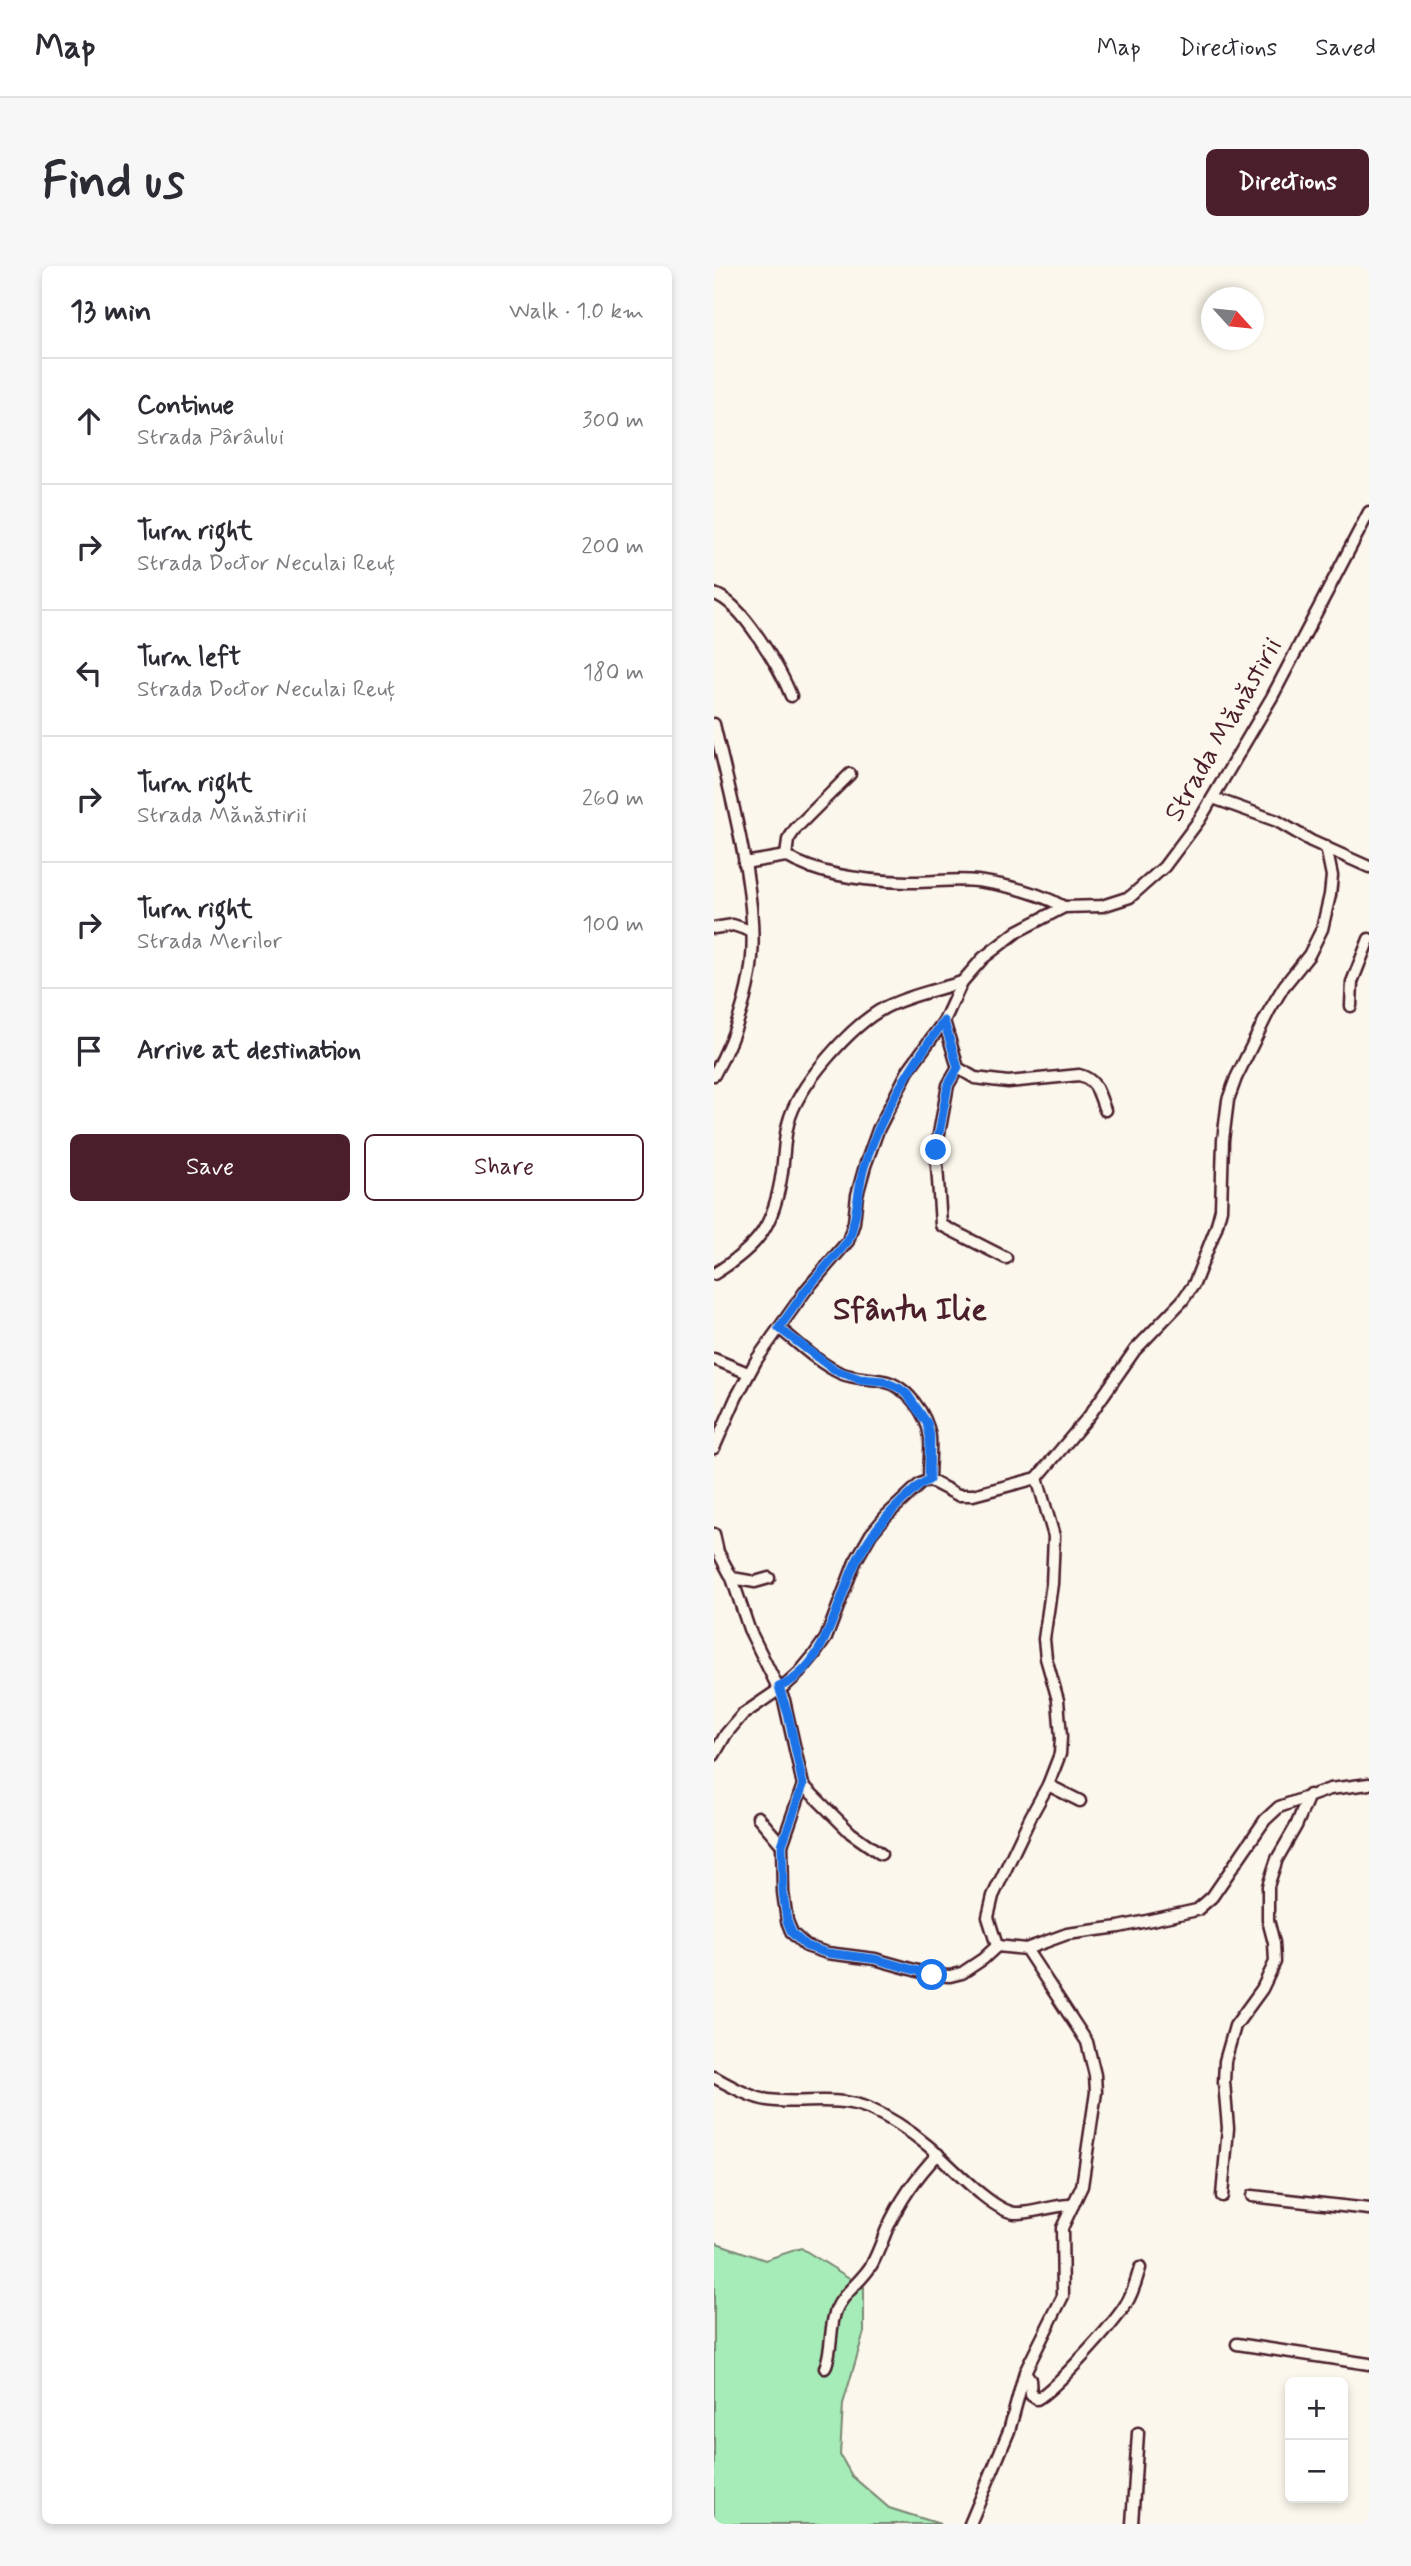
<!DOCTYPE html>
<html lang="en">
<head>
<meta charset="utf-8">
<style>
	:root { --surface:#fff; --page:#f7f7f7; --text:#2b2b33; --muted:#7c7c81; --line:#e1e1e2; --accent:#4a1f2b }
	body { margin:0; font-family:Mynerve,sans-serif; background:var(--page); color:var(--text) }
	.controls { position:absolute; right:21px; bottom:21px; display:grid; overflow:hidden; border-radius:10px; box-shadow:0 4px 10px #0003 }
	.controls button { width:63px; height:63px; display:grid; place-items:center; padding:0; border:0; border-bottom:2px solid var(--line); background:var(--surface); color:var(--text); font:35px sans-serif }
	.compass { position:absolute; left:487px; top:21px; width:63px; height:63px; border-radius:50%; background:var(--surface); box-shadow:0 4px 10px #0003; rotate:117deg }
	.stop { position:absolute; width:21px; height:21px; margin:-16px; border:5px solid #1a73e8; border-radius:50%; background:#fff }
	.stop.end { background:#1a73e8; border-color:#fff; box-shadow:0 2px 7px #0008 }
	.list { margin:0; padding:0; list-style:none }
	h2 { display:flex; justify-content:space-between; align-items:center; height:91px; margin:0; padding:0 28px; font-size:30px }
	h2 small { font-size:23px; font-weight:400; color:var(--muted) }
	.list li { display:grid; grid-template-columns:46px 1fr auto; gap:21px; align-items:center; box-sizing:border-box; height:126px; padding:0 28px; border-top:2px solid var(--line) }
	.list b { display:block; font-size:26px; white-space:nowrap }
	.list p { margin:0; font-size:23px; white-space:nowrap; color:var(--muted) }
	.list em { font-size:23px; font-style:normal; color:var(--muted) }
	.actions { display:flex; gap:14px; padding:21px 28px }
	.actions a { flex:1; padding:16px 0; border:2px solid var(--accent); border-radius:10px; text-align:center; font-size:24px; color:var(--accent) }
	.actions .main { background:var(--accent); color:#fff }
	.icon { flex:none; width:38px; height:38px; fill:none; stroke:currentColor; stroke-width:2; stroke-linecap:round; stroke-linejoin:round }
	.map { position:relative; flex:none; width:655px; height:2258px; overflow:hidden; border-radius:10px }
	header { display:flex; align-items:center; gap:42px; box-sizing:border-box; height:98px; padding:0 35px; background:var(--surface); border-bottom:2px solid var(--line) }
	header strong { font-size:33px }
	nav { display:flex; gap:38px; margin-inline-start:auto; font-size:24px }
	.intro { display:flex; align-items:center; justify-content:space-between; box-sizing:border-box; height:168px; padding:0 42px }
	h1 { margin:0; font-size:49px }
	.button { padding:18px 32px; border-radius:10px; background:var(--accent); color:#fff; font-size:24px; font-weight:700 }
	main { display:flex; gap:42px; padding:0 42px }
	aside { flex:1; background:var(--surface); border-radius:10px; box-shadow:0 4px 10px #0003 }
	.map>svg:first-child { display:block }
	.green { fill:#a5ecb8; stroke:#788672; stroke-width:2 }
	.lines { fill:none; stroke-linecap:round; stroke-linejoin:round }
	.minor-casing { stroke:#4a1f2b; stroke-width:15 }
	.minor { stroke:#fbf7ec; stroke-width:10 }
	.route { stroke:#1a73e8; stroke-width:9 }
	.labels { text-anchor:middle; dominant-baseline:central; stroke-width:5; stroke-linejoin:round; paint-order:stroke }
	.street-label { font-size:28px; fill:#4a1f2b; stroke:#fbf7ec }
	.quarter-label { font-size:32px; font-weight:bold; fill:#4a1f2b; stroke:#fbf7ec }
</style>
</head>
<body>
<header>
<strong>Map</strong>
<nav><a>Map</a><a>Directions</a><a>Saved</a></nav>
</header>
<div class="intro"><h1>Find us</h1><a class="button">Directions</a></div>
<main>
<aside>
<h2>13 min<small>Walk · 1.0 km</small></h2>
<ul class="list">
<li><svg class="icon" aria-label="ahead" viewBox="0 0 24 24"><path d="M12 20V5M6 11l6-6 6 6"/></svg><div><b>Continue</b><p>Strada Pârâului</p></div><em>300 m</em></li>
<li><svg class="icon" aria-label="right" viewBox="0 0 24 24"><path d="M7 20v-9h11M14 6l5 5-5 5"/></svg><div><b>Turn right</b><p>Strada Doctor Neculai Reuț</p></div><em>200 m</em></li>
<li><svg class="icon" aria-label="left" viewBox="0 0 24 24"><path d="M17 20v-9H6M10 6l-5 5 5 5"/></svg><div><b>Turn left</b><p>Strada Doctor Neculai Reuț</p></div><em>180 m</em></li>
<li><svg class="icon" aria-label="right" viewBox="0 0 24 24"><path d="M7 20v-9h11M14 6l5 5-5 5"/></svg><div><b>Turn right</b><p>Strada Mănăstirii</p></div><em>260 m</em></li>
<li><svg class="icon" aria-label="right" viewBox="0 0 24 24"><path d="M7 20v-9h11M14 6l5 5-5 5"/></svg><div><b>Turn right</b><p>Strada Merilor</p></div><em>100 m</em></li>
<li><svg class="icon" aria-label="arrive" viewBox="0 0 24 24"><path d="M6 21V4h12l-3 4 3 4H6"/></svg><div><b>Arrive at destination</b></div></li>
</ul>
<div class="actions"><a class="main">Save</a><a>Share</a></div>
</aside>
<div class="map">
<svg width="655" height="2258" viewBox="0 0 655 2258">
	<rect width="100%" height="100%" fill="#fbf7ec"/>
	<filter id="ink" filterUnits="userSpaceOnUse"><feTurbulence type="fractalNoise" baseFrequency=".0143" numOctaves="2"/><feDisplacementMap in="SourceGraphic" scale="14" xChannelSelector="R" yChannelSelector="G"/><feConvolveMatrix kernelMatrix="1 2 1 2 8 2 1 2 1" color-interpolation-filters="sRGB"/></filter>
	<g filter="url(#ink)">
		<polygon class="green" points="0,1976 51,1994 87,1982 150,2021 150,2066 129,2138 126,2189 138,2210 175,2242 226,2258 0,2258"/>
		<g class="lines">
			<defs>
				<g id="minor">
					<path d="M0,328C27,335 67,404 77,430"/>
					<path d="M0,458C16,528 48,638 36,708C30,743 17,778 0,809"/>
					<polyline points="499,532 563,555 597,575 655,601"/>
					<path d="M72,590C105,610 155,615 193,616C216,617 239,612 263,615C293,619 324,626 350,641"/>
					<polyline points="72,590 74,574 82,562 136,508"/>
					<polyline points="30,597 72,590"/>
					<polyline points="0,662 19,659 37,665"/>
					<polyline points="637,740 638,716 655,673"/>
					<path d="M230,755L244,802L261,812L294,816L365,809C383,813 385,829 391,844"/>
					<polyline points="244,802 234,819 222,884 227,959 292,992"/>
					<path d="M0,1008C45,980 60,960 68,906C70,890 70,873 74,858C83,820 137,759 172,741C196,729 223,724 248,716"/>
					<polyline points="0,1093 34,1107"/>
					<polyline points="0,1182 22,1132 43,1093 92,1024 134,975 140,956 143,929 151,900 164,864 195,803 230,755 248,716 269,692 304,665 350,641 388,640 416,631 450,601 486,553 558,431 655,246"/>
					<polyline points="215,1214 244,1229 259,1229 323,1212 375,1150 421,1084 468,1035 480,1018 502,962 507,943 509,874 514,834 522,812 555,745 570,720 595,689 608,663 616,629 618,610 612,581"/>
					<polyline points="0,1268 4,1286 18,1312 35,1363 70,1434 89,1519 68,1579 69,1626 73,1655 78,1667 92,1680 113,1687 161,1693 218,1709 236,1710 248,1707 269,1693 283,1680"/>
					<polyline points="18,1312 41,1316 55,1312"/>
					<path d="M0,1489L12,1468L28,1449L73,1418L85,1407L100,1389L112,1372L141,1296L157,1268L172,1250L206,1218L215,1214C215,1200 217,1185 216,1171C213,1148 192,1119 169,1115C154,1112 141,1113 126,1107C104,1097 84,1077 65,1062"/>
					<polyline points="89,1519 137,1567 167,1588"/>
					<polyline points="334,1519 366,1535"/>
					<polyline points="44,1551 68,1579"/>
					<polyline points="283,1680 274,1651 279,1630 317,1550 334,1519 346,1488 347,1471 344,1434 332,1392 330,1373 338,1318 340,1270 323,1212"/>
					<polyline points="312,1683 353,1668 405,1661 483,1644 498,1631 551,1554 565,1541 616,1523 655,1518"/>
					<path d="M0,1811C17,1820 35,1831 54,1834C87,1839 122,1829 154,1842C175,1851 196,1865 213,1879C233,1895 276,1944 301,1947C320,1948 340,1938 359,1939"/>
					<polyline points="508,1930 514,1862 510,1816 511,1795 521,1760 548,1723 561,1696 560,1677 554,1654 554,1620 563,1593 582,1560 595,1529"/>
					<polyline points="538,1930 655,1943"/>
					<polyline points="523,2078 655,2098"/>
					<path d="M111,2102C119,2082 115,2062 122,2044C130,2025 148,2016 158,1998C164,1987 168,1975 173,1963C185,1936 203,1910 224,1888"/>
					<path d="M311,2106L316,2113L317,2129L323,2133C342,2122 400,2058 412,2038C419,2027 422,2015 426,2002"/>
					<polyline points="256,2258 295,2165 311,2106 349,2030 348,1962 368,1920 382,1826 381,1809 373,1776 312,1683 283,1680"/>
					<polyline points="418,2258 424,2167"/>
				</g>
			</defs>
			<use href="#minor" class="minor-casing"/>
			<use href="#minor" class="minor"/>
		</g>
	</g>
	<g class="lines" filter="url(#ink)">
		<path class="route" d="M218,1709L161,1693L113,1687L92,1680L78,1667L73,1655L69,1626L68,1579L89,1519L74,1448L65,1421C113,1402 123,1333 143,1294C155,1270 170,1252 189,1234C198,1227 204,1218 215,1214L216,1170L213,1157L193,1128L185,1122L169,1115L146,1113L120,1104L65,1062L92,1024L134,975C144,952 143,925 150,901C167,847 197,800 230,755L244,802L234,819L222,884"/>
	</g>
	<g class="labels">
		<g class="street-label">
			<text transform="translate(510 464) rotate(-60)">Strada Mănăstirii</text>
		</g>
		<g class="quarter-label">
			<text x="196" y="1044">Sfântu Ilie</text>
		</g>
	</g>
</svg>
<div class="controls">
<button>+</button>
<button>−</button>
</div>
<svg class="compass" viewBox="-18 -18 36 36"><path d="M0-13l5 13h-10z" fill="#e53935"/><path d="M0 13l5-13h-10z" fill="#7c7c81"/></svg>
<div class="stop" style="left:218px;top:1709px"></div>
<div class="stop end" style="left:222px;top:884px"></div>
</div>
</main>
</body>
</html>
